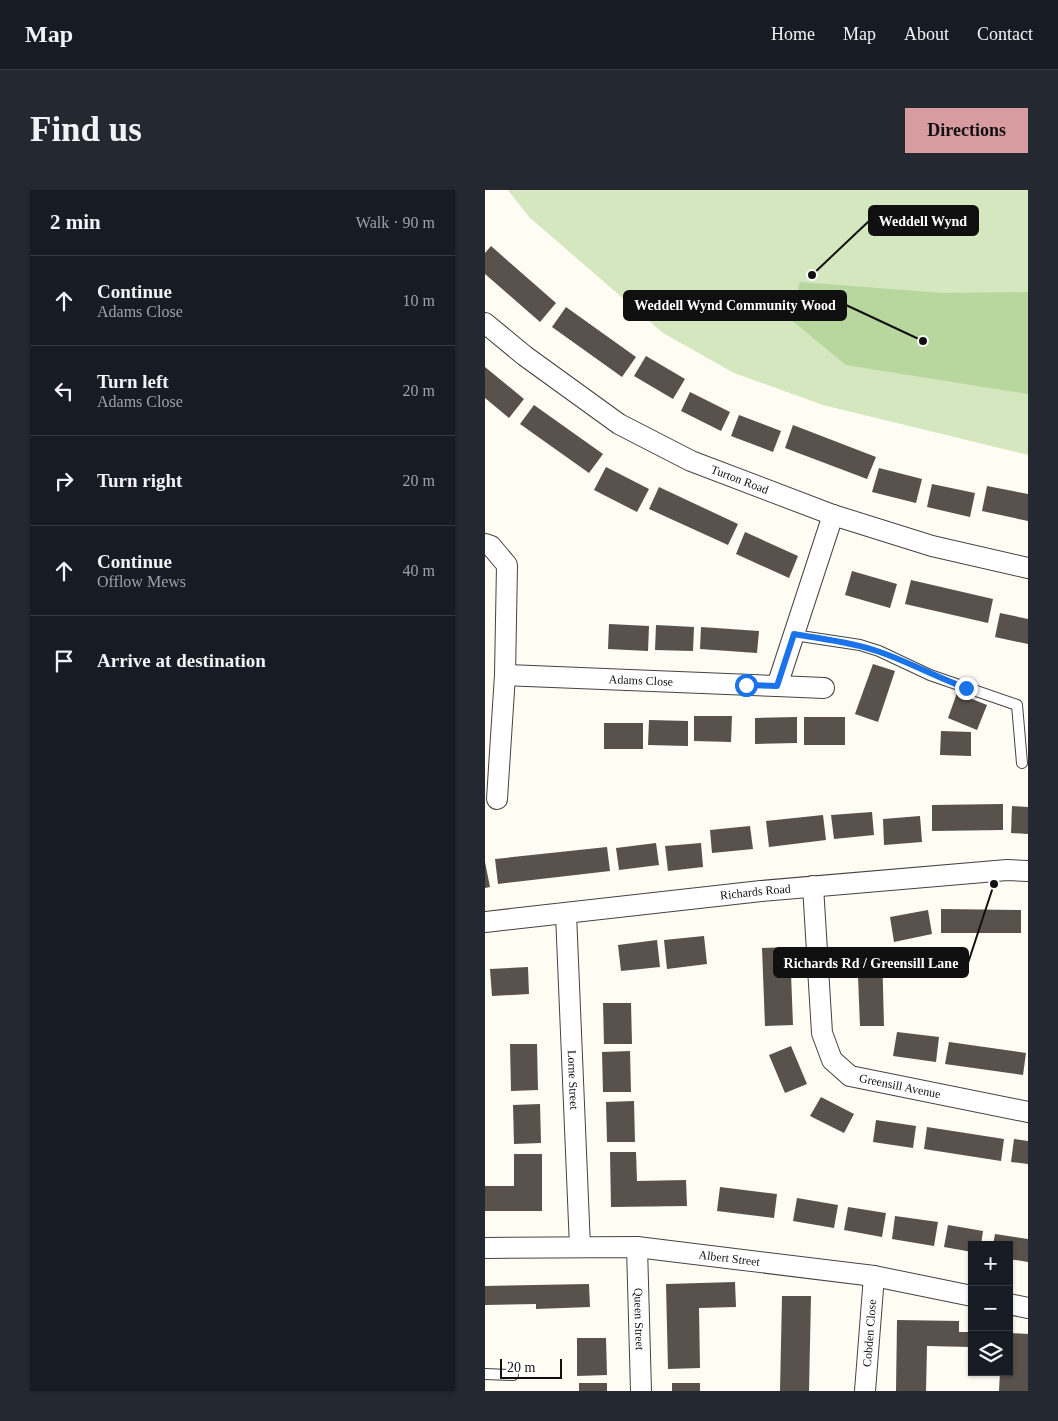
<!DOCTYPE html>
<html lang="en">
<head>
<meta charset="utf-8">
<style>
	:root { --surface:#171b24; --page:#242831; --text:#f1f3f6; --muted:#9ea1a6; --line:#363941; --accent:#d79ba0 }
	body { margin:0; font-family:Georgia,serif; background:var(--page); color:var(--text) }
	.controls { position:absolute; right:15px; bottom:15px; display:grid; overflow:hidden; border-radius:0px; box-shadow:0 1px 4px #0004 }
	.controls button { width:45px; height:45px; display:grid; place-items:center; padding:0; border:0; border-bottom:1px solid var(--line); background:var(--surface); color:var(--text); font:25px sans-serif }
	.scale { position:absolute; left:15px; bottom:12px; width:62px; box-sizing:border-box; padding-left:5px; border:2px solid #101010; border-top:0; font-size:14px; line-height:18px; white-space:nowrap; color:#101010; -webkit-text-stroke:4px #fff; paint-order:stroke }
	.stop { position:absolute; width:15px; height:15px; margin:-11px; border:4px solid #1a73e8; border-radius:50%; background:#fff }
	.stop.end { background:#1a73e8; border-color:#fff; box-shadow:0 1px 5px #0008 }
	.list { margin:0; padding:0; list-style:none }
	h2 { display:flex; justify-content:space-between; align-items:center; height:65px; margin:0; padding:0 20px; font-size:21px }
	h2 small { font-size:16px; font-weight:400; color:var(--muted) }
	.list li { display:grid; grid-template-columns:32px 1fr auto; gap:15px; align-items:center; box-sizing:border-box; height:90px; padding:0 20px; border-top:1px solid var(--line) }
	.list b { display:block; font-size:19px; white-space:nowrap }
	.list p { margin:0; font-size:16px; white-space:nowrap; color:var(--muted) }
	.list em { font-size:16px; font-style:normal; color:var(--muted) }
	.icon { flex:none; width:28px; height:28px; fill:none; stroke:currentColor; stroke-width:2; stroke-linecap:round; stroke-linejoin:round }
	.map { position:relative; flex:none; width:543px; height:1201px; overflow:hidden; border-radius:0px }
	header { display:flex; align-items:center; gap:30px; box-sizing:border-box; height:70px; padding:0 25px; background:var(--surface); border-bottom:1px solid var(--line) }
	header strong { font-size:24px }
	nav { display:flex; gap:28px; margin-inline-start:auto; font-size:18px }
	.intro { display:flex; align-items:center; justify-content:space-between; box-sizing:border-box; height:120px; padding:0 30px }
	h1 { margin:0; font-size:35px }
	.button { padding:12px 22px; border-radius:0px; background:var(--accent); color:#111; font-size:18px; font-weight:700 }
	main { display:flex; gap:30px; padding:0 30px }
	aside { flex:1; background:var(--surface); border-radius:0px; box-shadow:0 1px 4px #0004 }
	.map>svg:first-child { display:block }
	.green { fill:#d4e7be }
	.forest { fill:#b8d79e }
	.building { fill:#58514c }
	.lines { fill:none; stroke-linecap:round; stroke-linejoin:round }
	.service-casing { stroke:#434343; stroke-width:12 }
	.minor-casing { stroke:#434343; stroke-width:22 }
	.service { stroke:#fff; stroke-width:10 }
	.minor { stroke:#fff; stroke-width:20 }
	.route { stroke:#1a73e8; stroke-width:6 }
	.labels { text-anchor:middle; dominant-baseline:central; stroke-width:5; stroke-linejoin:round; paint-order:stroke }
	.street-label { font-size:12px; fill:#101010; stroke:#fff }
	.leader { fill:none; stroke:#101010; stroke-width:2 }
	.callout-dot { fill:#101010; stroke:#fff; stroke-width:2 }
	.callout { fill:#101010; stroke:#101010; stroke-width:2 }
	.callout-label { font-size:14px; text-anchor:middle; font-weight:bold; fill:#fff }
</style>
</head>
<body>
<header>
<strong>Map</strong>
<nav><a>Home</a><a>Map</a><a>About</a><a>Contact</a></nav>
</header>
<div class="intro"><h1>Find us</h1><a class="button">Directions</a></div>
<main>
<aside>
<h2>2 min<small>Walk · 90 m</small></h2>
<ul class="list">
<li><svg class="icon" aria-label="ahead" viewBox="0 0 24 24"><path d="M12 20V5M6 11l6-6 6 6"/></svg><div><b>Continue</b><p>Adams Close</p></div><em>10 m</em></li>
<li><svg class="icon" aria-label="left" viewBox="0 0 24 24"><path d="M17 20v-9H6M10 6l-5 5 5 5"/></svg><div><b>Turn left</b><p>Adams Close</p></div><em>20 m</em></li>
<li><svg class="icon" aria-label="right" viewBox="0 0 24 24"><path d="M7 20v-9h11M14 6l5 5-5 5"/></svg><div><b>Turn right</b></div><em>20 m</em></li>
<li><svg class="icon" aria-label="ahead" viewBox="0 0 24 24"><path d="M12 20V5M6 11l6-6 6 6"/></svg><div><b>Continue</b><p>Offlow Mews</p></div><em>40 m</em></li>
<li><svg class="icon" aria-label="arrive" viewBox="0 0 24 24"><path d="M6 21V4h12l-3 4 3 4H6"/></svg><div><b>Arrive at destination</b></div></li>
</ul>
</aside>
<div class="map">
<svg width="543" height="1201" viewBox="0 0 543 1201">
	<rect width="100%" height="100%" fill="#fefcf3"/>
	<polygon class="green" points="23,0 543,0 543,265 338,215 249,183 178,143 44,27"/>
	<polygon class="forest" points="315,92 457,103 543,102 543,204 361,175 304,128"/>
	<g class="building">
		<polygon points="6,56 71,113 55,132 0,84 0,63"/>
		<polygon points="81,117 151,167 137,187 67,137"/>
		<polygon points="161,166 200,189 188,209 149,186"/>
		<polygon points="0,177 39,209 24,228 0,208"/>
		<polygon points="205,202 245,222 236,241 196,221"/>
		<polygon points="49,215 118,264 104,283 35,234"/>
		<polygon points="254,225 296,241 288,262 246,246"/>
		<polygon points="308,235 391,267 382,289 300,258"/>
		<polygon points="121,277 164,299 152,322 109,300"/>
		<polygon points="394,278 437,289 431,313 387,302"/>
		<polygon points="447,294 490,303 485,327 442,317"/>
		<polygon points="502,296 543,304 543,331 497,321"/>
		<polygon points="174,297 253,334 243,355 164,319"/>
		<polygon points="260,342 313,366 304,388 251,364"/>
		<polygon points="367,381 412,394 405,418 360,405"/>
		<polygon points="426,390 508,409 503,433 420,414"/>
		<polygon points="515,423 543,429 543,454 510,447"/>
		<polygon points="124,434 164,436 163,461 123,459"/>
		<polygon points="171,435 209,437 208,461 170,460"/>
		<polygon points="216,437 274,441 272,463 215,459"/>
		<polygon points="388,474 410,481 393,532 370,524"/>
		<polygon points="472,503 502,515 492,540 463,528"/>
		<polygon points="209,526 247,526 246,552 209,551"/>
		<polygon points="312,527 312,553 270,554 270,528"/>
		<rect x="319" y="527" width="41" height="28"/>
		<polygon points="164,530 203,531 203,556 163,555"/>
		<rect x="119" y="533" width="39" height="26"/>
		<polygon points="456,541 486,542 486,566 455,565"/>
		<polygon points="518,614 518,640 447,641 447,615"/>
		<polygon points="527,616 543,617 543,644 526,643"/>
		<polygon points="387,622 389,645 349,649 346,625"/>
		<polygon points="338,625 341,650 284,657 281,631"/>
		<polygon points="435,626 437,652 399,655 398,629"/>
		<polygon points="265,636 268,659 227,663 225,640"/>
		<polygon points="171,653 174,675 134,680 131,658"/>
		<polygon points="216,653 218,677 183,681 180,656"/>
		<polygon points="122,657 125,681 13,694 10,669"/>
		<polygon points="0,672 5,697 0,698"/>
		<polygon points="456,719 536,720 536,743 456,743"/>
		<polygon points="443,720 447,744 409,752 405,727"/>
		<polygon points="219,746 222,774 182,779 179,750"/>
		<polygon points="172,750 175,777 136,781 133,755"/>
		<polygon points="305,757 308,835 280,836 277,758"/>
		<polygon points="397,760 399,836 375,836 372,761"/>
		<polygon points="43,777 44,804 7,806 5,779"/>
		<polygon points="118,813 146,813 147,854 119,854"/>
		<polygon points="412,842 454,847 451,872 408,866"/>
		<polygon points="464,852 541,863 538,885 460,874"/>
		<polygon points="25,854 52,854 53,900 26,901"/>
		<polygon points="306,856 322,894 300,903 284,865"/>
		<polygon points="145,861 146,902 118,902 117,862"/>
		<polygon points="336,907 369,924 359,943 325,926"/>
		<polygon points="149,911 150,952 122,952 121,912"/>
		<polygon points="55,914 56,953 29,954 28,915"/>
		<polygon points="391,930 431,936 428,958 388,952"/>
		<polygon points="442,937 519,949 516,971 439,959"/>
		<polygon points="529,949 543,951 543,974 526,972"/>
		<polygon points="125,962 151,962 152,991 201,990 202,1016 126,1017"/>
		<polygon points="29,964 57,964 57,1021 0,1021 0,996 29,996"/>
		<polygon points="235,997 292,1004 289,1028 232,1021"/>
		<polygon points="312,1008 353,1015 349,1038 308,1031"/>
		<polygon points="363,1017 401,1023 397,1047 359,1040"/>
		<polygon points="410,1026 453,1032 449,1056 407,1049"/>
		<polygon points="463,1035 498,1041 496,1055 487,1055 487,1062 459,1057"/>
		<polygon points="510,1044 543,1049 543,1072 524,1069 524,1055 508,1055"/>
		<polygon points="250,1092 251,1117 214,1118 215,1178 183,1179 181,1094"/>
		<polygon points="104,1094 105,1117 51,1119 51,1114 0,1115 0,1096"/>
		<polygon points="297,1106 326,1106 324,1201 295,1201"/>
		<polygon points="412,1130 474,1131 474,1142 485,1142 485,1157 442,1156 441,1201 411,1201"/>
		<polygon points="524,1143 543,1144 543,1201 514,1201 515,1182 524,1182"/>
		<polygon points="92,1148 121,1148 122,1185 92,1186"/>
		<rect x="94" y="1193" width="28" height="8"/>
		<rect x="187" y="1193" width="28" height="8"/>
	</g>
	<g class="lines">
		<defs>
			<g id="service">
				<polyline points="309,445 375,455 394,461 445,485 532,515 537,573"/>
				<polyline points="0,1184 28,1185"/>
			</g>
			<g id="minor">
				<path id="s1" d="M0,133L40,166L134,234L206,271L348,325L447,356L543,378"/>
				<polyline points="0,354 6,356 22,375 20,485 12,609"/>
				<path id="s2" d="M20,485L292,496L348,325"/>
				<polyline points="292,496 339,498"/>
				<path id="s3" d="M328,696L337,843L347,870L365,886L543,922"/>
				<path id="s4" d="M81,724L95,1057"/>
				<path id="s5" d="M0,732L276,701L522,680L543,681"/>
				<path id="s6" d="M152,1057L156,1201"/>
				<path id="s7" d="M0,1058L152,1057L389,1086L487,1106"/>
				<polyline points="524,1114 543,1118"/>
				<path id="s8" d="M380,1201L389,1086"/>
			</g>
		</defs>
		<use href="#service" class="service-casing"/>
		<use href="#minor" class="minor-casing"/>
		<use href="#service" class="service"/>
		<use href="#minor" class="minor"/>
	</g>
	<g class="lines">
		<path class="route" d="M261,495L292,496L309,444C337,449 366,452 392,461C422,471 451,487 481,498"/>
	</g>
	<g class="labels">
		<g class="street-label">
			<text stroke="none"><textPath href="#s1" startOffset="301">Turton Road</textPath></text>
			<text stroke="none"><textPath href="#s2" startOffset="136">Adams Close</textPath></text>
			<text stroke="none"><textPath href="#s5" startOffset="272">Richards Road</textPath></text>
			<text stroke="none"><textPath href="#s4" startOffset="166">Lorne Street</textPath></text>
			<text stroke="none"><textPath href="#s3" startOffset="251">Greensill Avenue</textPath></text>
			<text stroke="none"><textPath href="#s7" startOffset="245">Albert Street</textPath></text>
			<text stroke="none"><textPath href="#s6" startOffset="72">Queen Street</textPath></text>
			<text stroke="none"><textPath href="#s8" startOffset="58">Cobden Close</textPath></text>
		</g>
	</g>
	<path class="leader" d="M327 85L384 31M438 151L361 115M509 694L483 773"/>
	<g class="callout-dot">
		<circle cx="327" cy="85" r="5"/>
		<circle cx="438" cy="151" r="5"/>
		<circle cx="509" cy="694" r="5"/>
	</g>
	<g class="callout">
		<rect x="384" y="16" width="109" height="29" rx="5"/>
		<rect x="139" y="101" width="222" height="29" rx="5"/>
		<rect x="289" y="758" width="194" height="29" rx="5"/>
	</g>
	<g class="callout-label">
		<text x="438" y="36">Weddell Wynd</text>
		<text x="250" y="120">Weddell Wynd Community Wood</text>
		<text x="386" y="778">Richards Rd / Greensill Lane</text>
	</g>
</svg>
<div class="controls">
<button>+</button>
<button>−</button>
<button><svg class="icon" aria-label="layers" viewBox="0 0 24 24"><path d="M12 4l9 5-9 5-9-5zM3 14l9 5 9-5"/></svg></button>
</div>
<div class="scale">20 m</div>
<div class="stop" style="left:261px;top:495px"></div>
<div class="stop end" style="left:481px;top:498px"></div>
</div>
</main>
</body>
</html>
